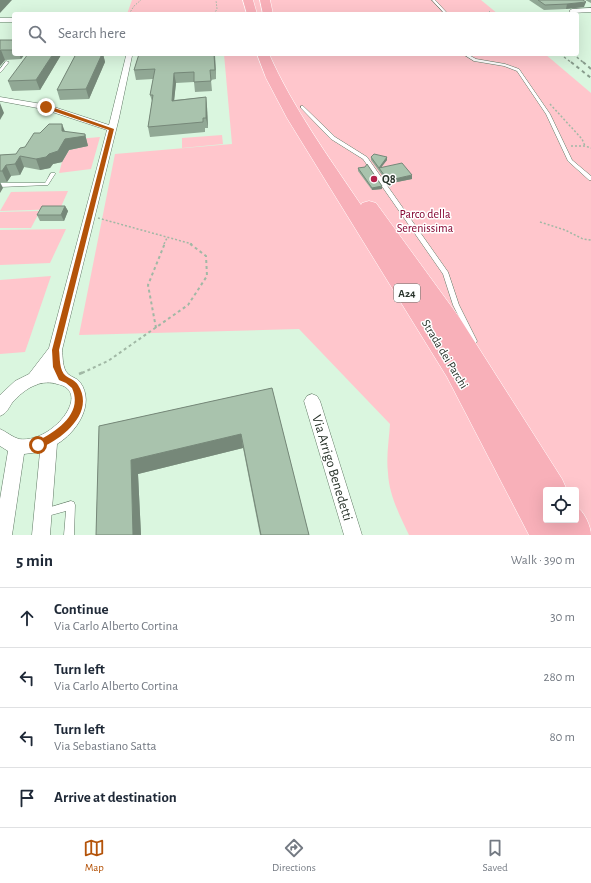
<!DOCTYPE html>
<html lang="en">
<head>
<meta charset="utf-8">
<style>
	:root { --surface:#fff; --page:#f2f2f3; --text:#1f2937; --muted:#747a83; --line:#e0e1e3; --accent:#b45309 }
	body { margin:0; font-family:"Alegreya Sans",sans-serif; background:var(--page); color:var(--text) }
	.controls { position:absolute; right:12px; bottom:12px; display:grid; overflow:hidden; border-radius:4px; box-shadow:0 4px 16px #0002 }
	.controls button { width:36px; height:36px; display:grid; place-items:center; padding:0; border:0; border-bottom:1px solid var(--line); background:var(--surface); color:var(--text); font:20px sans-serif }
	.stop { position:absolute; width:12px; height:12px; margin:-9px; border:3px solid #b45309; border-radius:50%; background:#fff }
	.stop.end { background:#b45309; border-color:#fff; box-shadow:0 1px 4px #0008 }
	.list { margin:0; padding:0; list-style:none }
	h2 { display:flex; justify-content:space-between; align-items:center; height:52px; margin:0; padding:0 16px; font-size:17px }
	h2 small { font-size:13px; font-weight:400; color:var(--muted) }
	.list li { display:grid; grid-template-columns:26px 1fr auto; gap:12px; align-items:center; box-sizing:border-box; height:60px; padding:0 16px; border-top:1px solid var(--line) }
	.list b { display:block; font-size:15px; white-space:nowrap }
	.list p { margin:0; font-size:13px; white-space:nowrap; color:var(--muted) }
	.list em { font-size:13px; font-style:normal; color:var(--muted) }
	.icon { flex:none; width:22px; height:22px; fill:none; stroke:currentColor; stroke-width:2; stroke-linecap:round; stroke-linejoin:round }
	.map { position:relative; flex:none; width:591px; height:535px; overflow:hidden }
	.search { position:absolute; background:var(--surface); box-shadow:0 4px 16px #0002; left:12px; right:12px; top:12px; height:44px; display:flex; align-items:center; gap:10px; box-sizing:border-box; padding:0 14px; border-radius:4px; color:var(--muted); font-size:15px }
	.sheet { height:292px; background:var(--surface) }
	nav { display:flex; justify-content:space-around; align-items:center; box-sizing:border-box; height:56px; border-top:1px solid var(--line); background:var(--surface); font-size:11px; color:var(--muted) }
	nav a { display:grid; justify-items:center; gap:2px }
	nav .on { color:var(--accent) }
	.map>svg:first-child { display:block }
	.green { fill:#ffc6cc; fill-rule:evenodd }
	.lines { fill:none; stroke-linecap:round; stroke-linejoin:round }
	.service-casing { stroke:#617965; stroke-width:1 }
	.minor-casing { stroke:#617965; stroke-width:1 }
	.motorway-casing { stroke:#fff; stroke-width:1 }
	.path-far3 { stroke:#a1b8a5; stroke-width:1; stroke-dasharray:1.5 1.5; stroke-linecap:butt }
	.path-far2 { stroke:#a1b8a5; stroke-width:1.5; stroke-dasharray:2 2; stroke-linecap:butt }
	.path-far1 { stroke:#a1b8a5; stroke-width:2; stroke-dasharray:3 3; stroke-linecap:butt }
	.path { stroke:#a1b8a5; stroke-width:2.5; stroke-dasharray:4 4; stroke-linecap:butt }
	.service { fill:#fff; fill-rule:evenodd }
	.minor { fill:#fff; fill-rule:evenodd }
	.motorway { fill:#f8b0b9; fill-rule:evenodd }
	.rail-far1 { stroke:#889c8c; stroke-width:1.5; stroke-dasharray:2.5 2.5; stroke-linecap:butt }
	.rail { stroke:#889c8c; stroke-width:2; stroke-dasharray:3.5 3.5; stroke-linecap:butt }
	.wall { fill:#91a895 }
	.shaded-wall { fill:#768879 }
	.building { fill:#a9c3ad; stroke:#768879 }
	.route { fill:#b45309 }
	.poi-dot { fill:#b3224b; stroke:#fff; stroke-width:1.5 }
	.labels { text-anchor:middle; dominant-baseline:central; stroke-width:3; stroke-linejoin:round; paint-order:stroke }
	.shield { fill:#fff; stroke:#69716b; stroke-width:1 }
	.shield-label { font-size:11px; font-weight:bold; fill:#29342b }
	.poi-label { font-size:12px; font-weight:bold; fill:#29342b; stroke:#fff; text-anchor:start }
	.park-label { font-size:12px; fill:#830430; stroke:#fff }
	.street-label { font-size:12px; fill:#29342b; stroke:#fff }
	.near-street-label { font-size:14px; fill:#29342b; stroke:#fff }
</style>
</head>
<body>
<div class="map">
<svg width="591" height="535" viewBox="0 0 591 535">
	<rect width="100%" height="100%" fill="#daf6df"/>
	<g class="green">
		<polygon points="132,0 481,0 498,14 127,14"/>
		<path d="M224,54H545L591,93V535H409C400,516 389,495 388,473C386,457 389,440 390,424L299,329L79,335L115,154L232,144ZM546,490H576V520H546Z"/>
		<polygon points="222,135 223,144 182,148 182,138"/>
		<polygon points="100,137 91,169 59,173 62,162 69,150 78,148 66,140"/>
		<polygon points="68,191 60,209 0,211 11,192"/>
		<polygon points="40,211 31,228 0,228 0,212"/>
		<polygon points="66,229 50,263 0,265 0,230"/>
		<polygon points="51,276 25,352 0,354 0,280"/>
	</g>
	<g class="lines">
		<defs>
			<g id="service">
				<polygon points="432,0 435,0 448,14 445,14"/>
				<polygon points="463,54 467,54 476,59 505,64 519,69 550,114 572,160 591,176 591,180 589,180 568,161 546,114 517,71 504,66 474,61"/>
				<polygon points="6,61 9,62 1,72 0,72 0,69"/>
				<polygon points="301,106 303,106 335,137 367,157 448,272 459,305 477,341 476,343 474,344 472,343 453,305 443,274 363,159 331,139 301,108"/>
				<polygon points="51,173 55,173 55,174 48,185 0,187 0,183 45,183"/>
				<polygon points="71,501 74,502 75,505 74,535 64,535 66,511 44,517 41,516 40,513 41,510 44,509"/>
			</g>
			<g id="minor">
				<polygon points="591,8 591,12 572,13 569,11 572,9"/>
				<rect x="0" y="18" width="14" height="4"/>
				<path d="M129,54L132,56L119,118L62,350C63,357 62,368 68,374C71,377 77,378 80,382C96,404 76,433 57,444L50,535H32L40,452L24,454L12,535H0V499L8,451L0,446V429C7,432 12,437 19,439C52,444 94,391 57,384C51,382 42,382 36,385C27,388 18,396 12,403C8,409 7,413 0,416V395L15,381L29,374L49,348L107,130L43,109L0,101V97L48,105L109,125L126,56Z"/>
				<polygon points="312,394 317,396 320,401 362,535 344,535 304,401 307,396"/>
			</g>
			<g id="motorway">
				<polygon points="243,0 253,0 257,14 247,14"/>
				<polygon points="260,0 270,0 273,14 263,14"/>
				<path d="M257,54H269C293,108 328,156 361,205L362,203L369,201L376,203L459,317L562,479L567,490H546V520H576V507C584,510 591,527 591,535H529L447,377L287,118L266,78Z"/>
			</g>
		</defs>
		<use href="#service" class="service-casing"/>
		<use href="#minor" class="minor-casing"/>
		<use href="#motorway" class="motorway-casing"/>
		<g class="path-far3">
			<polyline points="129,14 134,6 141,0"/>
			<polyline points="214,14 217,9 216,0"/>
			<polyline points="487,14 490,11"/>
		</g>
		<g class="path-far2">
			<polyline points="550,104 582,139 585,146"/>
			<polyline points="571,146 585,146 591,148"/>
			<polyline points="98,218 192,244"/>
			<polyline points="540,222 565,230 583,239 591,240"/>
			<polyline points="164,244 167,238"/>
		</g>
		<g class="path-far1">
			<polyline points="156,328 148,285 165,243"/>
			<polyline points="82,373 108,361 188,305 207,276 206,256 189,243"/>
		</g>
		<polyline class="path" points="79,374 84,372"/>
		<use href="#service" class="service"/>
		<use href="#minor" class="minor"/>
		<use href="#motorway" class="motorway"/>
		<g class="rail-far1">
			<polyline points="560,54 572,63"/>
			<polyline points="573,54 584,63"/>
		</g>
		<g class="rail">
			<polyline points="571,62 591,78"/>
			<polyline points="583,62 591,69"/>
		</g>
	</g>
	<g class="wall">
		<polygon points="529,0 583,0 584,7 566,9 544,10"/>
		<polygon points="585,0 591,0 591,3"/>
		<polygon points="0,40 14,40 14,54 25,54 21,59 5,60 0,66"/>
		<polygon points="76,54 103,54 105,62 89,99 60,100 57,90"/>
		<polygon points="139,54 215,54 216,79 211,80 212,91 195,92 194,82 176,83 174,100 206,97 207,107 208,128 205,128 205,132 150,137 148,127 152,101 150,95 153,79 136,80 134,70"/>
		<polygon points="61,55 40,90 12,91 8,81"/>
		<polygon points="65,132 85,134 88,146 69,150 62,162 53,164 50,168 40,170 24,167 20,175 11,176 7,182 0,182 0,155 16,154 25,147"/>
		<polygon points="371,157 387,157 387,160 381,167 412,179 392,183 391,187 390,187 379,171 379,170 379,171 371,160"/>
		<polygon points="365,167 382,189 372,190 358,171 358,168"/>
		<polygon points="65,206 68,211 64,221 40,221 37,215"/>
		<polygon points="272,388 309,535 260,535 243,448 138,474 141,535 96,535 99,426"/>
	</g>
	<g class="shaded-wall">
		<polygon points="0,0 12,0 0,13"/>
		<polygon points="586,2 584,7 566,9 567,4"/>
		<polygon points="1,50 5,60 0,66 0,51"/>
		<polygon points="19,54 25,54 21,59"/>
		<polygon points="53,54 61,54 61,55 40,90 36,80"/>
		<polygon points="102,54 103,54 105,62 89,99 86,89"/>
		<polygon points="214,54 215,57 216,79 215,70"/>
		<polygon points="174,73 176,83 173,111 172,101"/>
		<polygon points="206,97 207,107 208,128 206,118"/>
		<polygon points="0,103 4,113 0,120"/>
		<polygon points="62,124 66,134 85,134 88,146 69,150 62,162 53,164 50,168 40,170 36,159"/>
		<polygon points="20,156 24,167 20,175 15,164"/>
		<polygon points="387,157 387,160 380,169 379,168"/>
		<polygon points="6,165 11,176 7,182 2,171"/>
		<polygon points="412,175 412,179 392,183 391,187 390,187 390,180"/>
		<polygon points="0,182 3,188 0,193"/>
		<polygon points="382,186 382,189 372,190 372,188"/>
		<polygon points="65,206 68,211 64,221 61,215"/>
		<polygon points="241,434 243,448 138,474 141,535 133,535 131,460"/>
	</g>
	<g class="building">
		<polygon points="538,0 583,0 586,2 567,4 545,5"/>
		<polygon points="0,40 14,40 14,50 1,50 0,51"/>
		<polygon points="28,54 53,54 36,80 8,81"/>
		<polygon points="76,54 102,54 86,89 57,90"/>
		<polygon points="139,54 214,54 215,70 210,70 211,81 194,82 194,72 174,73 172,101 206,97 206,118 203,118 203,122 148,127 153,95 150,95 155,69 134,70"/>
		<polygon points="49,124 62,124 62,131 85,134 85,136 65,139 58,151 49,154 46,157 36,159 20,156 15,164 6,165 2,171 0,171 0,155 16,154 20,148 25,147 34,133 40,133"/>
		<polygon points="374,154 387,157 379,168 371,157"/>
		<polygon points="402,163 412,175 390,180 392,183 390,183 379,168"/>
		<polygon points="367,164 382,186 372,188 358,168 365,167"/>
		<polygon points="42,206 65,206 61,215 37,215"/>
		<polygon points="272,388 309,535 261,535 241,434 131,460 133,535 96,535 99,426"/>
	</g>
	<path class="route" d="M46,105L114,129L59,350C60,357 59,371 66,376C70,379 75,380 78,385C96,413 61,440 38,449L35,448L34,445L35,442C55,433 84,414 72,388L66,383L59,380L53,367L52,350L109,130L44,108Z"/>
	<circle class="poi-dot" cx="374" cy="179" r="4"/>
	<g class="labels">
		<rect class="shield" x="394" y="284" width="26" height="18" rx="3"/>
		<g class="shield-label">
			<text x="407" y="293">A24</text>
		</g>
		<g class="poi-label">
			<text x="382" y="179">Q8</text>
		</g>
		<g class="park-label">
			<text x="425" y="214">Parco della<tspan x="425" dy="14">Serenissima</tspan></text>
		</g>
		<g class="street-label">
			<text transform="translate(445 354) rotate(59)">Strada dei Parchi</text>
		</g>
		<g class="near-street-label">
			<text transform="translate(332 468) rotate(73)">Via Arrigo Benedetti</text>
		</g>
	</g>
</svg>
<div class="controls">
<button><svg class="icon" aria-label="locate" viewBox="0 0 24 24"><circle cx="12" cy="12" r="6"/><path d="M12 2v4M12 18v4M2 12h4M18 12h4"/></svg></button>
</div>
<div class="stop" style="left:38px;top:445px"></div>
<div class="stop end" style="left:46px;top:107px"></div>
<div class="search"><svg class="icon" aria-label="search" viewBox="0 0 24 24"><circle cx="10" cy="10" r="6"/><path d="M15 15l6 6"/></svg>Search here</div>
</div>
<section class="sheet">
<h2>5 min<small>Walk · 390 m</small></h2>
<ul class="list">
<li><svg class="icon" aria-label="ahead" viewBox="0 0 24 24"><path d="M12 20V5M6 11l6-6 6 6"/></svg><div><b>Continue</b><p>Via Carlo Alberto Cortina</p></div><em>30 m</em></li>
<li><svg class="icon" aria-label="left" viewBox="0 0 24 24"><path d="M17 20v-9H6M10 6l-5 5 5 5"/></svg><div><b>Turn left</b><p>Via Carlo Alberto Cortina</p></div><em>280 m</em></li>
<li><svg class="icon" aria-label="left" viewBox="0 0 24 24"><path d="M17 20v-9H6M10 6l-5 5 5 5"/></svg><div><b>Turn left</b><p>Via Sebastiano Satta</p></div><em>80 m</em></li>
<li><svg class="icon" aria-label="arrive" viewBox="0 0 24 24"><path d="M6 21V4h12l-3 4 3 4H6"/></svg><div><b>Arrive at destination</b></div></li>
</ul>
</section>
<nav>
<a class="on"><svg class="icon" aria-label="map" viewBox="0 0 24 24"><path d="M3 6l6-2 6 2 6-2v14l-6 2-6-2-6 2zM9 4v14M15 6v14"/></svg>Map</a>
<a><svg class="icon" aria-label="directions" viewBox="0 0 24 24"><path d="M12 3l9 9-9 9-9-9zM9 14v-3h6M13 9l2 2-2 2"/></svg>Directions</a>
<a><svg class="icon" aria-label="saved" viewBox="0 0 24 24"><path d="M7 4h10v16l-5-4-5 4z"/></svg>Saved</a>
</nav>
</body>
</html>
